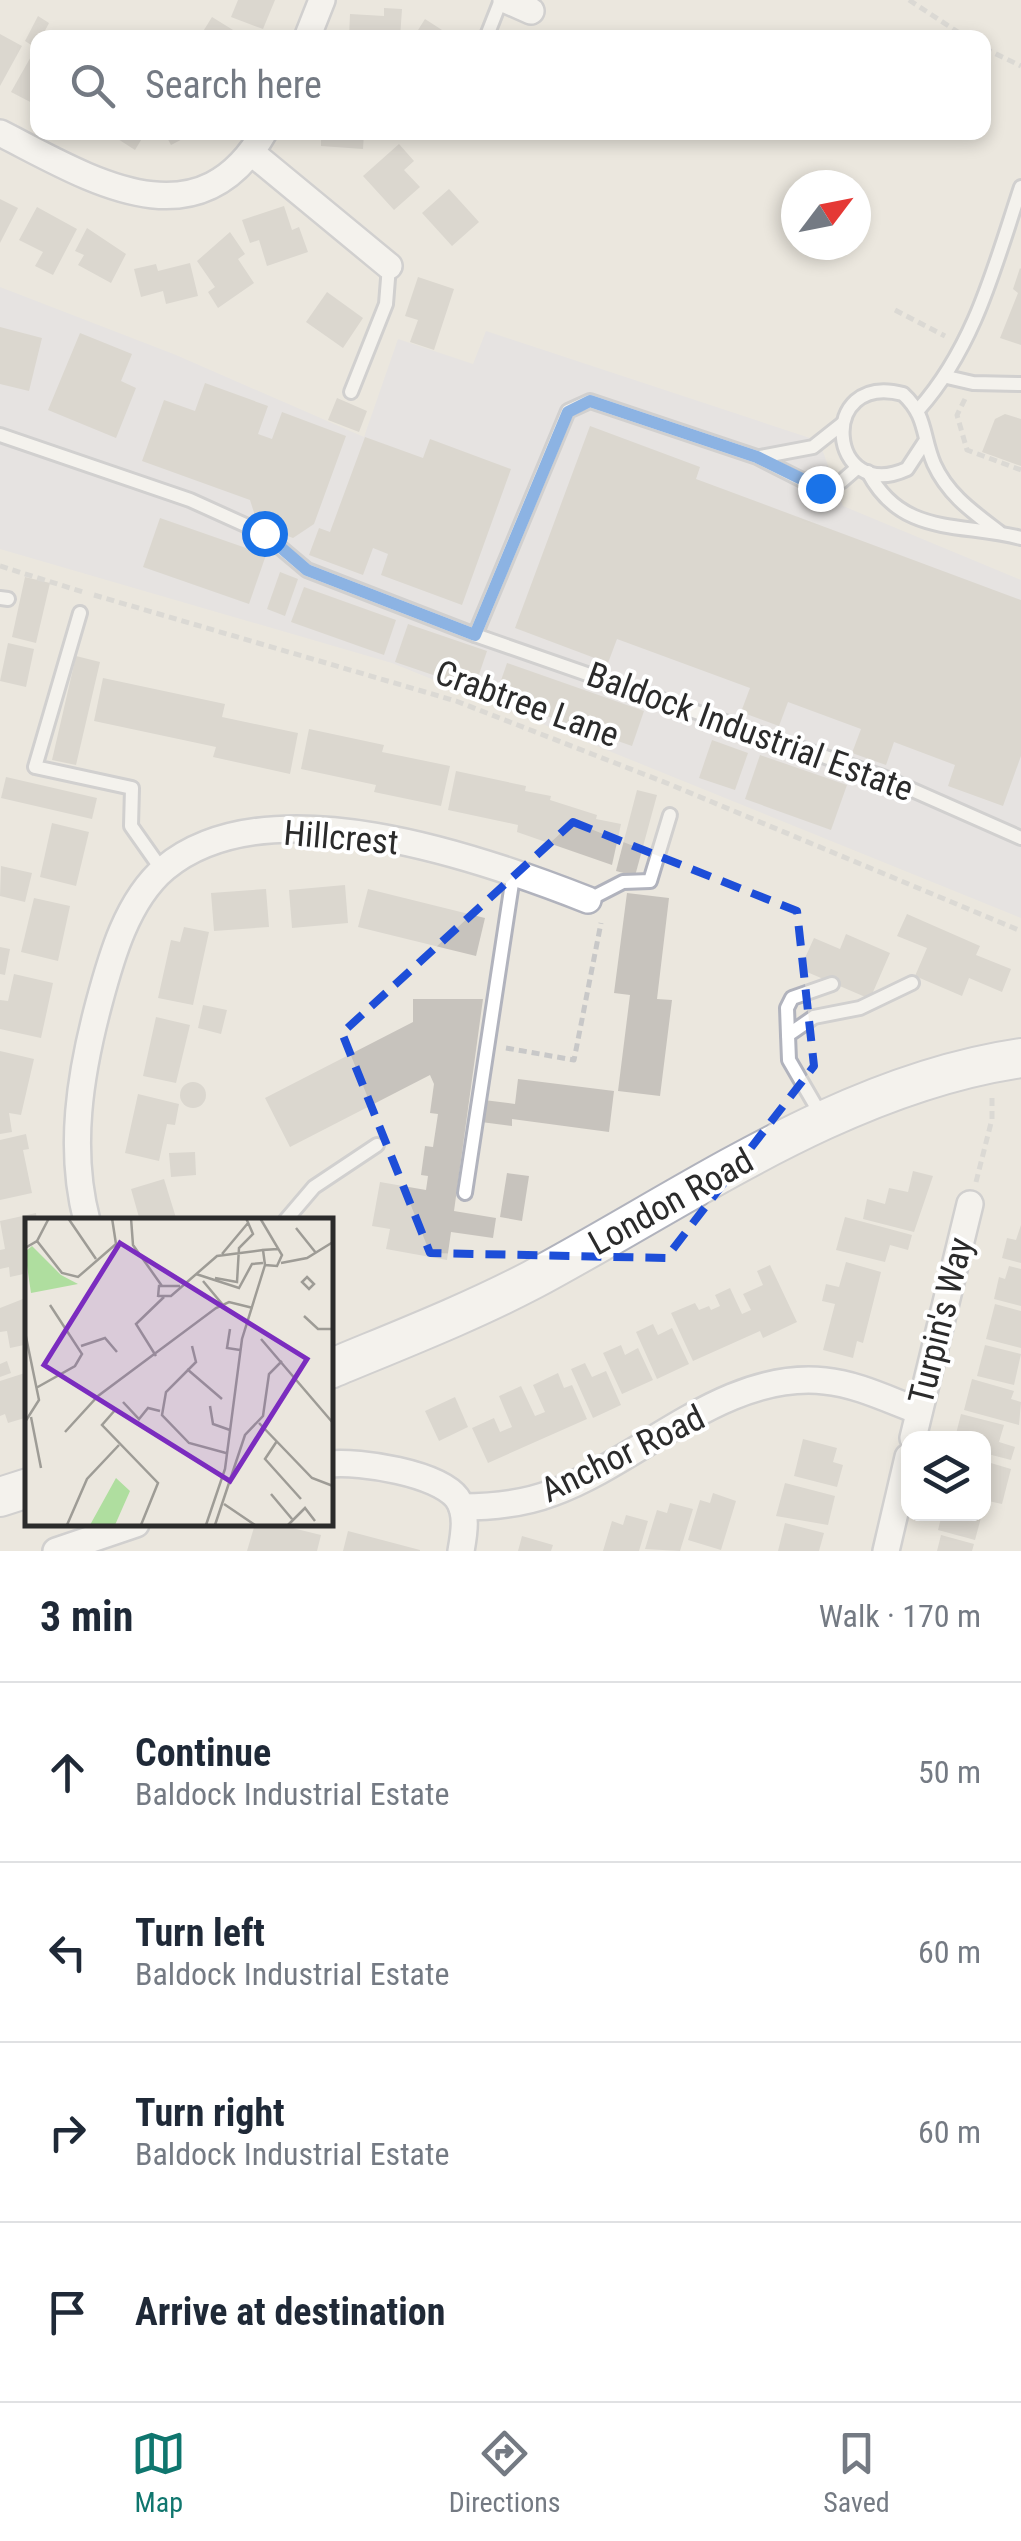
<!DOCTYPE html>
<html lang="en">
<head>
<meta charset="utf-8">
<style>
	:root { --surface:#fff; --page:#f6f6f7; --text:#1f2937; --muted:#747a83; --line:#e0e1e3; --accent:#0f766e }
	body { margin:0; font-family:"Roboto Condensed",sans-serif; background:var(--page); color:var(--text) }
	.controls { position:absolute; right:30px; bottom:30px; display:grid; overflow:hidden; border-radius:20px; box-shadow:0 5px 15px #0003 }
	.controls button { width:90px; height:90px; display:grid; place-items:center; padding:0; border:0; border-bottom:2px solid var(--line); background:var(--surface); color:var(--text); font:50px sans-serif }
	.compass { position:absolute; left:781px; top:170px; width:90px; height:90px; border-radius:50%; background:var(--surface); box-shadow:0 5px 15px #0003; rotate:58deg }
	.stop { position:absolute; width:30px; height:30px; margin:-22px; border:8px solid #1a73e8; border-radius:50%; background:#fff }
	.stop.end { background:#1a73e8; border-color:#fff; box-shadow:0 2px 10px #0008 }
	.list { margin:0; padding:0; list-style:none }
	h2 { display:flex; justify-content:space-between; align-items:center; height:130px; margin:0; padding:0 40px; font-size:42px }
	h2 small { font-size:32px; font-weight:400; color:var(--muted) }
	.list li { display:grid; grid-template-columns:65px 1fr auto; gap:30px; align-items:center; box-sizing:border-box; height:180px; padding:0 40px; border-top:2px solid var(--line) }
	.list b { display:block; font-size:38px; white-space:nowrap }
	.list p { margin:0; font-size:32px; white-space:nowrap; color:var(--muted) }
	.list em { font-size:32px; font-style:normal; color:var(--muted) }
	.icon { flex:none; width:55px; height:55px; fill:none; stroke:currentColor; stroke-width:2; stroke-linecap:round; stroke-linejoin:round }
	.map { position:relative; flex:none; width:1021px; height:1551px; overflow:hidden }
	.search { position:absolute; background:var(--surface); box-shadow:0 5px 15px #0003; left:30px; right:30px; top:30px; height:110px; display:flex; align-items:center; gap:25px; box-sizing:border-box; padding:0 35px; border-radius:20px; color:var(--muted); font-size:38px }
	.sheet { height:850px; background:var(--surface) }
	nav { display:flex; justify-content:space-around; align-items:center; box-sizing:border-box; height:140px; border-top:2px solid var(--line); background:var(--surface); font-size:28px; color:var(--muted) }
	nav a { display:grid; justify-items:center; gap:5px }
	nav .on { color:var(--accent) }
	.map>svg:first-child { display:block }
	.industrial { fill:#e0dee4 }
	.building { fill:#c7c3bd }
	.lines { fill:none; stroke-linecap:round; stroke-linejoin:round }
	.lane-casing { stroke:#b1b3bd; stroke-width:18 }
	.street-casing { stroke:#b1b3bd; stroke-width:30 }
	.secondary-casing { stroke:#b1b3bd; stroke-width:42 }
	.path { stroke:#c8c8c8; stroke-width:5; stroke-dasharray:8 5; stroke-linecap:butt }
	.lane { stroke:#fff; stroke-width:12 }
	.street { stroke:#fff; stroke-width:25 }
	.secondary { stroke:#fff; stroke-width:38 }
	.route { stroke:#1a73e8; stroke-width:12 }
	.marked { fill:none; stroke:#1d4ed8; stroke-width:8; stroke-dasharray:20 12; stroke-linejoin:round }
	.labels { text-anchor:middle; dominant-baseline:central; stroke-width:8; stroke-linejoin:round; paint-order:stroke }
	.street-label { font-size:35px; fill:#2b2b2b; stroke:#fff }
	.inset-road { fill:none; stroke:#9e9c96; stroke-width:2.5 }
	.view { fill:#7b2cbf; fill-opacity:0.15; stroke:#7b2cbf; stroke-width:5 }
	.inset-edge { fill:none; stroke:#2b2b2b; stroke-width:5 }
</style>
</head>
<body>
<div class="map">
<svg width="1021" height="1551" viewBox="0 0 1021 1551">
	<rect width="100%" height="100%" fill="#ebe7de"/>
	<polygon class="industrial" points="0,287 176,355 364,437 398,339 473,364 486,331 819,441 843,506 1021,580 1021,918 392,663 0,549"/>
	<g class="building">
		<polygon points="238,0 275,0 263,29 231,17"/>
		<polygon points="384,8 402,9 400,38 349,38 350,14 384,16"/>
		<polygon points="38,16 49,23 36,48 25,41"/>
		<polygon points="212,17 246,38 199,38"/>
		<polygon points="425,19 442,30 455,38 413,38"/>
		<polygon points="0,34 22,46 0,86"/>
		<polygon points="33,53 38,55 38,106 11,92"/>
		<polygon points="107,132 146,132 135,150"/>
		<polygon points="164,132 196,132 171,145"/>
		<polygon points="321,132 364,132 363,149 321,146"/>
		<polygon points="399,144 414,161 404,170 420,187 394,210 363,176"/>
		<polygon points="449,189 479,222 452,246 422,213"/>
		<polygon points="0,199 18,208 0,243"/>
		<polygon points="284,206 292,230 299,227 308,252 267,266 259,240 250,243 242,220"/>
		<polygon points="37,207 77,229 53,275 35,266 43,252 19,240"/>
		<polygon points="87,228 126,254 111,283 78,265 84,255 75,251"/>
		<polygon points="230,232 245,254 238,259 254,283 218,308 208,292 215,287 197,261"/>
		<polygon points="190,263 198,296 166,304 163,291 141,297 134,269 156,264 158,271"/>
		<polygon points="1020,268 1021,269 1021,345 1000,338 1018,293 1013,289"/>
		<polygon points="418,277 454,289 434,350 410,342 418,320 405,316"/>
		<polygon points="327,292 363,318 343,348 306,322"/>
		<polygon points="0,327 42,338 29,391 0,384"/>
		<polygon points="80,333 132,354 121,381 136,388 116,438 48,410"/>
		<polygon points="205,383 268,406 258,434 272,439 282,412 346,436 314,524 293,538 258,525 250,500 142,461 164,400 195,411"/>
		<polygon points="337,398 367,411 359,432 328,420"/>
		<polygon points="1005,414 1021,419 1021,466 982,452 995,419"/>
		<polygon points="590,426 700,467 696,479 1021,600 1021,756 1003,806 948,786 955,765 894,742 886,765 852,753 861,729 788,702 779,726 741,712 750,688 617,639 608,663 515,628"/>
		<polygon points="365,437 423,458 430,439 511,469 462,605 381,575 388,554 373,548 363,575 309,555 319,528 330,532"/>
		<polygon points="160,518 266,555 249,604 143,567"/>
		<polygon points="280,572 298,579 285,616 267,609"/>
		<polygon points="25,577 50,583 36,643 12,637"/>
		<polygon points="304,587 396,620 384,655 291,622"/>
		<polygon points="408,624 487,651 474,689 395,662"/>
		<polygon points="8,643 34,649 26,687 0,681"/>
		<polygon points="76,656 100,662 76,765 52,760"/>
		<polygon points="507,663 644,711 632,746 495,698"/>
		<polygon points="103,678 225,704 222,717 298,733 290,774 213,757 216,747 94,721"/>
		<polygon points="309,729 384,745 382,752 450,766 441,806 374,792 376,785 301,769"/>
		<polygon points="712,740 748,753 735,790 699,778"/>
		<polygon points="760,755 847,785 831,830 745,799"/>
		<polygon points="456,771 526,786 525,791 551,796 550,800 597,815 596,819 621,824 612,865 517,832 518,825 448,810"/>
		<polygon points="6,777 97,798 92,819 1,798"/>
		<polygon points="637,790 657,795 635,876 616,871"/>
		<polygon points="52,823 89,832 76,886 40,877"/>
		<polygon points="1,866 32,873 25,902 0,896"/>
		<polygon points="345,885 348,923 292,928 289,890"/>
		<polygon points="266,889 269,927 214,931 211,893"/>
		<polygon points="368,889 485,918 476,956 358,927"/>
		<polygon points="627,893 669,898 657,999 672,1000 660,1096 618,1091 630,995 614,993"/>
		<polygon points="34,898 70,906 58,961 21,952"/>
		<polygon points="907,914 980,946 976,955 1011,969 1002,992 969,978 962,996 915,976 927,948 897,936"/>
		<polygon points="184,927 209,932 193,1005 158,998 171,940 180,942"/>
		<polygon points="846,934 890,953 870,999 800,969 814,938 840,949"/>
		<polygon points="0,947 10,949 5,975 0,974"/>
		<polygon points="14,974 53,983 41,1038 0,1029 0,1000 8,1001"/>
		<polygon points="413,999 483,999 454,1211 496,1218 493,1238 451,1232 447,1260 386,1249 390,1229 372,1226 380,1182 426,1190 428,1176 421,1175 425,1146 433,1147 438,1114 430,1113 434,1084 430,1075 290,1147 265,1098 413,1022"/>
		<polygon points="203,1005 227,1010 221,1034 198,1028"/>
		<polygon points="156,1017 190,1025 176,1083 143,1076"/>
		<polygon points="0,1051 34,1059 21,1115 9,1113 12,1132 0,1134"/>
		<polygon points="518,1079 614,1091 609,1132 512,1119 512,1126 481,1122 484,1100 515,1104"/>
		<circle cx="193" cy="1095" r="13"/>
		<polygon points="138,1094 179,1104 175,1125 167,1124 159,1161 125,1153"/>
		<polygon points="26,1134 29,1149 23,1150 32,1193 0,1200 0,1140"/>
		<polygon points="195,1152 196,1175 171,1177 169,1153"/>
		<polygon points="913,1171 933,1176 914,1232 863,1219 867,1199 885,1204 889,1188 908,1192"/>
		<polygon points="507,1173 529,1176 522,1221 500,1217"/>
		<polygon points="164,1179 177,1221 140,1221 131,1189"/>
		<polygon points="36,1213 37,1221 28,1221 28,1273 10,1277 9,1267 0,1269 0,1250 5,1249 0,1221"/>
		<polygon points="845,1217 912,1235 908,1250 890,1245 885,1262 836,1250"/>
		<polygon points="1021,1225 1021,1263 1002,1258 1007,1238 1016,1240"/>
		<polygon points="846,1262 881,1272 863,1343 857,1341 853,1358 823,1350 835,1304 822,1301 826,1284 839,1287"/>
		<polygon points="770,1265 797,1322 763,1338 760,1331 693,1361 671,1313 695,1303 699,1310 709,1306 711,1310 720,1306 715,1295 730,1288 742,1314 751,1310 743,1294 763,1285 757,1271"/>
		<polygon points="1009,1266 1021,1269 1021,1306 994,1299 999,1277 1005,1279"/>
		<polygon points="28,1297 28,1353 26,1353 24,1345 10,1348 7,1331 0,1332 0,1308"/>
		<polygon points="995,1304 1021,1311 1021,1348 986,1339"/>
		<polygon points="653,1324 658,1335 672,1328 689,1364 657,1379 636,1332"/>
		<polygon points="621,1345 625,1355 638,1348 653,1380 622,1394 603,1353"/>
		<polygon points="985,1345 1021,1354 1014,1385 977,1376"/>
		<polygon points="7,1361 11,1373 0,1377 0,1364"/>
		<polygon points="585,1363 592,1377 606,1371 621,1405 593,1418 571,1369"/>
		<polygon points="28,1372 28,1417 8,1423 5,1414 0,1416 0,1381"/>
		<polygon points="558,1373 564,1388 572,1385 587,1419 488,1463 472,1428 494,1418 500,1432 512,1427 499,1396 521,1386 535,1416 545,1412 533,1385"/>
		<polygon points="972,1379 1014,1391 1011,1399 1021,1402 1019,1425 964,1410"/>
		<polygon points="455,1397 468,1427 439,1441 425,1411"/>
		<polygon points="961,1414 1004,1425 999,1442 1015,1447 1011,1460 984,1453 984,1438 955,1438"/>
		<polygon points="803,1439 837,1448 833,1462 843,1465 837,1487 794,1476"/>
		<polygon points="984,1461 1011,1469 1002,1504 984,1500"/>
		<polygon points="785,1483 835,1496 828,1525 776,1516"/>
		<polygon points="713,1493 736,1501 721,1550 688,1540 700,1500 710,1503"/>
		<polygon points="670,1503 693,1509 680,1551 645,1549 657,1510 667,1513"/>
		<polygon points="942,1514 982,1514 975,1540 938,1530"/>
		<polygon points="626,1515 648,1521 639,1551 603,1551 612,1521 623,1525"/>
		<polygon points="785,1523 824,1533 819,1551 778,1551"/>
		<polygon points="255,1524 276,1524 321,1535 317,1551 247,1551"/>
		<polygon points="348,1531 420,1550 420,1551 343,1551"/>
		<polygon points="941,1535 974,1544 972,1551 937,1551"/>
		<polygon points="522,1536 553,1545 551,1551 518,1551"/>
	</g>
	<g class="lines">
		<defs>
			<g id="lane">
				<polyline points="486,38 501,0"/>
				<polyline points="947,377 973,383 1021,384"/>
				<polyline points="351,392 386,304 389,266"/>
				<path d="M919,409C975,346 995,265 1021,187"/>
				<polyline points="0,435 190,500 263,533 307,570 475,635 883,777 1021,838"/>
				<path d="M926,440L907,469C828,505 816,371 903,394C927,416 922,436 934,464C948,495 973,512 999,532"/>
				<polyline points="760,457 813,447 842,424"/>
				<path d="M868,472C902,537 960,522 1021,538"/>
				<polyline points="0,598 8,599"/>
				<polyline points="80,613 35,767 132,788 131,826 162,870"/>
				<polyline points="475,635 568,411 590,401 757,457 820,489 842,481 857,468"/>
				<polyline points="588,900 623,882 650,881 670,815"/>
				<polyline points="788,1035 787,1008 792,998 832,984"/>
				<polyline points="821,1115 789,1060 788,1035 814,1017 860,1008 912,983"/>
				<polyline points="465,1193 514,870"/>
				<polyline points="285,1221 314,1187 377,1145"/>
			</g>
			<g id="street">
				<polyline points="506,0 531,11"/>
				<polyline points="307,38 322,0"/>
				<path d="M0,133C87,177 197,249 264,132"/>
				<polyline points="252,153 389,266"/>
				<path d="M87,1221C68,1149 80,1074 99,1003C111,958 127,900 165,868C268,783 479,857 588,900"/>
				<polyline points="913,1438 970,1204"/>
				<path d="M330,1464C360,1461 438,1473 457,1498C468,1513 464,1534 461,1551"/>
				<path d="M462,1507C494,1507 523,1504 552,1493C641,1461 724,1370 825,1381C857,1384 889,1400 919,1411"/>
				<polyline points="56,1551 136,1524"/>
				<polyline points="886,1551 908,1457"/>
			</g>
			<g id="secondary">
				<path d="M330,1369C397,1341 467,1314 532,1280C687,1197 843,1084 1021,1058"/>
				<polyline points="0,1497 28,1488"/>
			</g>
		</defs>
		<use href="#lane" class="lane-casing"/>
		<use href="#street" class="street-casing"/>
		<use href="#secondary" class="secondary-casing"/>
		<g class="path">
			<polyline points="909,0 967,38"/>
			<polyline points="984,48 1021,66"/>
			<polyline points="895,310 945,336"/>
			<polyline points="965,399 957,415 967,450 1021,470"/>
			<polyline points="0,566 83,592"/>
			<polyline points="94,595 456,701 669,784 1021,931"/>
			<polyline points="506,1048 574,1060 601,923"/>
			<polyline points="976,1182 992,1119 992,1095"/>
		</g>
		<use href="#lane" class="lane"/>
		<use href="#street" class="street"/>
		<use href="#secondary" class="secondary"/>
	</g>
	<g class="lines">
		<polyline class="route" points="264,533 307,570 475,635 568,412 590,401 757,457 820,488"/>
	</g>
	<path d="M0 0H1021V1551H0ZM573,822L797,911L814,1066L666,1258L430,1253L342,1033Z" fill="#ebe7de" fill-opacity=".55" fill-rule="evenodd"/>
	<path class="marked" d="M573,822L797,911L814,1066L666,1258L430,1253L342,1033Z"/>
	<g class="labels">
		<g class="street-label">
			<text transform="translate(527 704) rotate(20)">Crabtree Lane</text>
			<text transform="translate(750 732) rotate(20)">Baldock Industrial Estate</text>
			<text transform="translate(341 838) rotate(5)">Hillcrest</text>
			<text transform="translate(671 1202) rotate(-29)">London Road</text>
			<text transform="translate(941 1321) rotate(-76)">Turpin's Way</text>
			<text transform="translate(623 1454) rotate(-26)">Anchor Road</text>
		</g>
	</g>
	<g transform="translate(25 1218)">
		<rect width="308" height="308" fill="#ebe7de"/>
		<path d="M7,28L36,57L53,66L6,75L0,34ZM91,260L105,273L90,307H65Z" fill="#afde9f"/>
		<path class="inset-road" d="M43,0L71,41M106,0L108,27L137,68M235,0L257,37L252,48L240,47L238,32L253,31M271,10L291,35M12,23L37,55L53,59L91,26L87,0M0,30L12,23L24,0M197,36L223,5M256,45L282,40L308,24M171,56L214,70L227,46L238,45M282,59L289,66L284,71L277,64ZM190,60L212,64L214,30L228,16L221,0M178,63L198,87M133,78H146L192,38L238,32M133,79L134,68H155M279,98L293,111H308M205,111L202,130L215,132M0,114L14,182L0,204M236,121L308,205M56,128L80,120L92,134M167,128L171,144L141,174L137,197L164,225L201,235M131,138L111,106L139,79M162,151L197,181M11,170L50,148L57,136L25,87M98,184L114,201L123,190L135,193M185,188L188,206L205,212M91,191L77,207L133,265L116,307M6,199L16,250M234,205L287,260L308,268M40,214L73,178L191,90L204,84L228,90M252,223L240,241L276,281M246,276L267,301M199,286L230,307M42,307L62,261L94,227M181,307L200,251L217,121L240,47M190,307L220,217L238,198L244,156L257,143M263,307L280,290L290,303"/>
		<path class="view" d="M95,25L282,141L205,263L19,147Z"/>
		<rect width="308" height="308" class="inset-edge"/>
	</g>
</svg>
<div class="controls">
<button><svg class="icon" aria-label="layers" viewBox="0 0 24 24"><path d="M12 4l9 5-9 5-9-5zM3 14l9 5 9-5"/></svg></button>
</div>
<svg class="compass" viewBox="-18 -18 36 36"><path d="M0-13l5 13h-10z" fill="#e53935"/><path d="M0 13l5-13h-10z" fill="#747a83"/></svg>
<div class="stop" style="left:264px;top:533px"></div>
<div class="stop end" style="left:820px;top:488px"></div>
<div class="search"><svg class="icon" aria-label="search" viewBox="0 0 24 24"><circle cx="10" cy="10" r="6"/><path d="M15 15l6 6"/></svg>Search here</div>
</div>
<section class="sheet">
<h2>3 min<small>Walk · 170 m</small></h2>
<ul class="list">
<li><svg class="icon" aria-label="ahead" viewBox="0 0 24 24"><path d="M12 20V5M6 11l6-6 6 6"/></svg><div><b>Continue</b><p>Baldock Industrial Estate</p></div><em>50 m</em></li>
<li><svg class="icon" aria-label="left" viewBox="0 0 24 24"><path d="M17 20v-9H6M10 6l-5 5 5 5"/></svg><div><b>Turn left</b><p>Baldock Industrial Estate</p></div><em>60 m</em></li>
<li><svg class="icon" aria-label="right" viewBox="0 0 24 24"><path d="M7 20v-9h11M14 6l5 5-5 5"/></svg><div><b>Turn right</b><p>Baldock Industrial Estate</p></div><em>60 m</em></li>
<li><svg class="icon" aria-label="arrive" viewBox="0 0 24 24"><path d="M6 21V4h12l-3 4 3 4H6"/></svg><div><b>Arrive at destination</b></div></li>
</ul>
</section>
<nav>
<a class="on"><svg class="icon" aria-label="map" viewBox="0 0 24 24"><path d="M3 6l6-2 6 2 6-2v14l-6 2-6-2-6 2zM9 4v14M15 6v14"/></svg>Map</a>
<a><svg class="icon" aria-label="directions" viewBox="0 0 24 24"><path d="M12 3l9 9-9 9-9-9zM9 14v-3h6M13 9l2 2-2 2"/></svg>Directions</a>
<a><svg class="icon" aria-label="saved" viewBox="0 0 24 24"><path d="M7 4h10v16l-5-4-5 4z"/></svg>Saved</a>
</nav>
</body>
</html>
